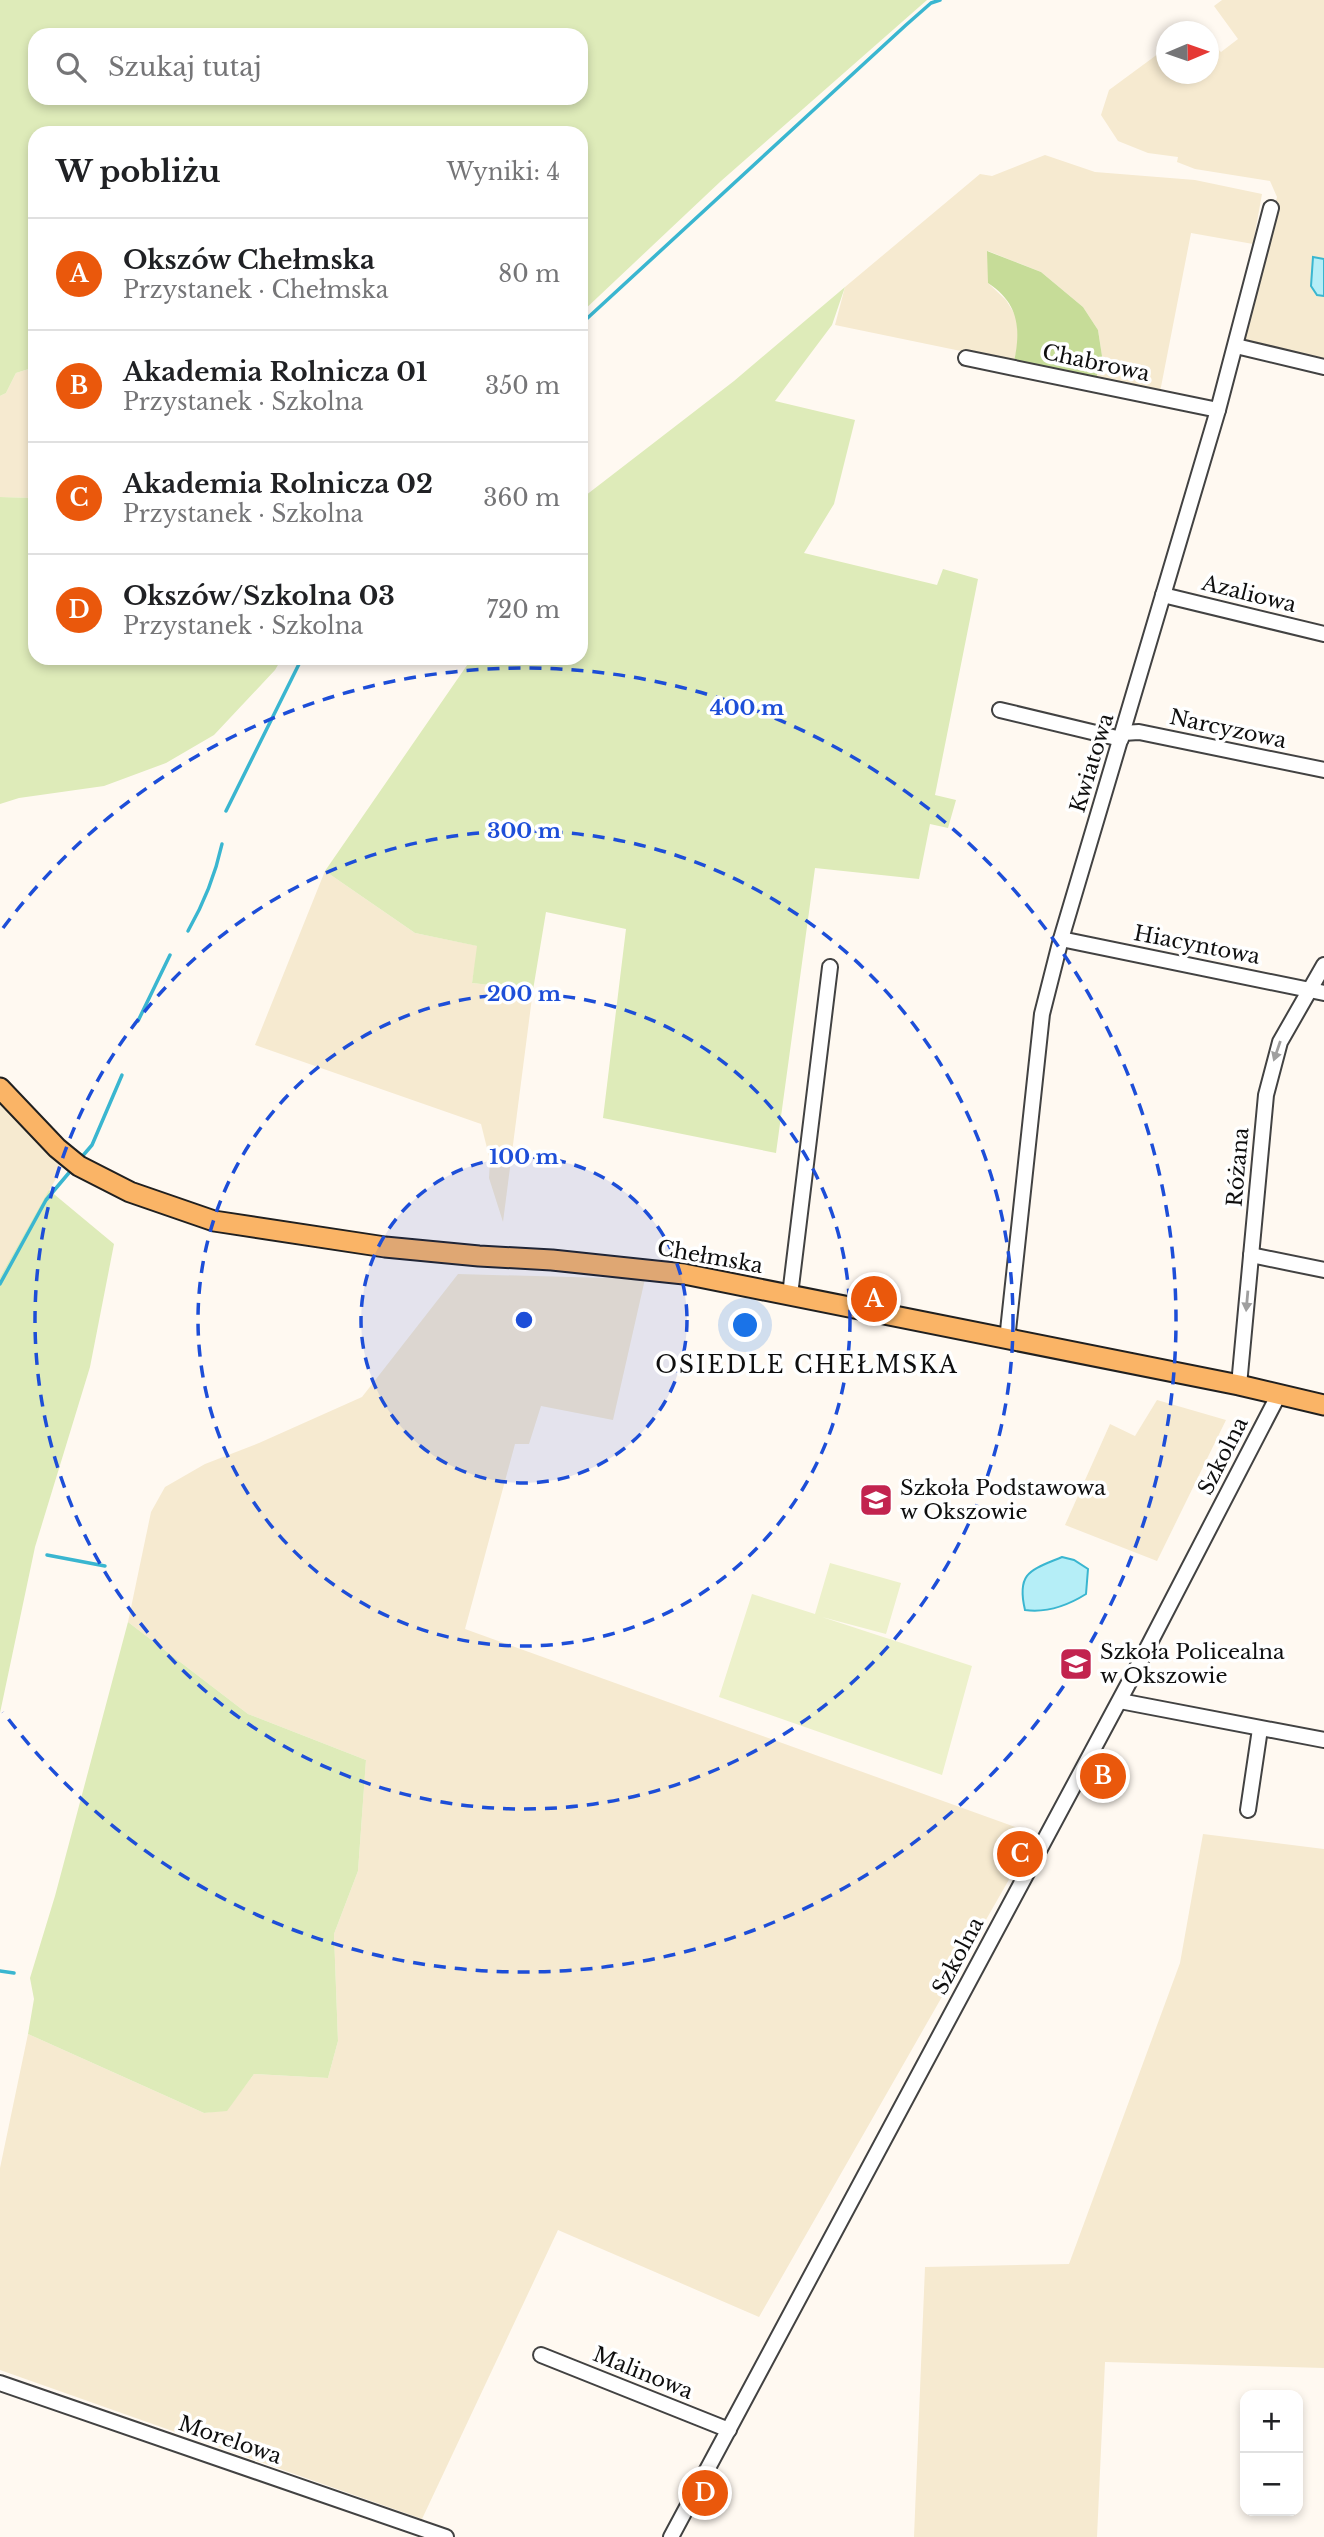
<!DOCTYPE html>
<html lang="pl">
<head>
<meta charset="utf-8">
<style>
	:root { --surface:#fff; --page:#f6f6f6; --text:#202124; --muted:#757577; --line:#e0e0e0; --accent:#ea580c }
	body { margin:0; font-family:"Libre Baskerville",serif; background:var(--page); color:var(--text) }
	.controls { position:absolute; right:21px; bottom:21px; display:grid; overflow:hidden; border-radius:14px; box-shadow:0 4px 10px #0003 }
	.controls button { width:63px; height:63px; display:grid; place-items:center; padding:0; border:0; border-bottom:2px solid var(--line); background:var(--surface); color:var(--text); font:35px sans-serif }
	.compass { position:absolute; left:1156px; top:21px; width:63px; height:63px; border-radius:50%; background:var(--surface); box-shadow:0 4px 10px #0003; rotate:88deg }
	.you { position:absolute; left:746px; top:1326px; width:24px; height:24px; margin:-18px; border:5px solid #fff; border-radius:50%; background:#1a73e8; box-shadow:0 0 0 10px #1a73e833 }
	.badge { display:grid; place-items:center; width:46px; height:46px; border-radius:50%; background:var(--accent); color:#fff; font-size:23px; font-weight:700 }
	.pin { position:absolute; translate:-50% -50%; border:4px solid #fff; box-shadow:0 2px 7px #0006 }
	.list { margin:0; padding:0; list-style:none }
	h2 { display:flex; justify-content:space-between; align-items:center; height:91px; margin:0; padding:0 28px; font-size:30px }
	h2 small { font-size:23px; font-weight:400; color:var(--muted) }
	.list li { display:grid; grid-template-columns:46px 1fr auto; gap:21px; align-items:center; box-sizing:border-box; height:112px; padding:0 28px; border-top:2px solid var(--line) }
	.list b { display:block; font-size:26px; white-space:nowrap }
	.list p { margin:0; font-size:23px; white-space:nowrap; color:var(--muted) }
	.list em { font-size:23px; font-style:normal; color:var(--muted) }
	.icon { flex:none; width:38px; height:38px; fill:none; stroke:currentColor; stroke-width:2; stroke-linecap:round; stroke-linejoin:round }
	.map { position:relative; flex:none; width:1324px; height:2537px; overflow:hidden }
	.search { position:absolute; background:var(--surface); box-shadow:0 4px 10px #0003; left:28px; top:28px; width:560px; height:77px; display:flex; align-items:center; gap:18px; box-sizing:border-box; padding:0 24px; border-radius:21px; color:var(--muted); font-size:26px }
	.panel { position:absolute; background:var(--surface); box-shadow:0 4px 10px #0003; left:28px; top:126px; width:560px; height:539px; border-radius:21px }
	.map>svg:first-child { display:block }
	.farmland { fill:#f6ead0 }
	.green { fill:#deebb9; fill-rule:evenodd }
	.forest { fill:#c6dc98 }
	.pitch { fill:#edf1cb }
	.water { fill:#b5eef7; stroke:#3ab6d0; stroke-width:2 }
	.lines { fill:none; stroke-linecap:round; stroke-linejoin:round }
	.stream { stroke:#3ab6d0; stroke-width:3.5 }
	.minor-casing { stroke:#424242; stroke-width:18 }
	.major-casing { stroke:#202020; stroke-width:23 }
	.minor { stroke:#fff; stroke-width:14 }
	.major { stroke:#fab466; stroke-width:19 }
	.oneway { fill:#9f9f9f }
	.ring { fill:none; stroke:#1d4ed8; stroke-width:3.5; stroke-dasharray:12 9 }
	.labels { text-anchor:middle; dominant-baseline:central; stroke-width:7; stroke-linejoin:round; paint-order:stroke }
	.street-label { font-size:21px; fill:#0f0f0f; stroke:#fff }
	.poi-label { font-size:21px; fill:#0f0f0f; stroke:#fff; text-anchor:start }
	.neighbourhood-label { font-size:23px; letter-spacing:2px; fill:#0f0f0f; stroke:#fff }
	.centre { fill:#1d4ed8; stroke:#fff; stroke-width:3.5 }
	.ring-label { font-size:21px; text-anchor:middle; font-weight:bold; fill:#1d4ed8; stroke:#fff; stroke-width:7; stroke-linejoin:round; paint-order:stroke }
</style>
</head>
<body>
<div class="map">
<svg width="1324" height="2537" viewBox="0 0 1324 2537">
	<rect width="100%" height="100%" fill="#fff9f1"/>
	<g class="farmland">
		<polygon points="1222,0 1324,0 1324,361 1243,343 1277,197 1270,181 1195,169 1177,162 1178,157 1148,153 1118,141 1101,115 1109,90 1166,48 1166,74 1208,74 1209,41 1221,52 1238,39 1214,6"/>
		<polygon points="1045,155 1095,172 1195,180 1262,194 1253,244 1191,233 1160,392 1096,379 1102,356 1098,330 1083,307 1041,272 988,251 988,283 1006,300 1017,318 1019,339 1014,362 835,325 845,287 980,174 992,176"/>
		<polygon points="35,367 35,498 0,497 0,396 6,393 16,373"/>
		<polygon points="325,871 415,933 478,946 472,983 533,990 503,1222 489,1178 490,1160 481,1124 255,1045"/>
		<polygon points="0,1104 62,1168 0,1277"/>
		<polygon points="458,1274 645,1279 613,1420 541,1406 529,1444 515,1444 465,1629 1035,1834 759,2317 558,2230 422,2519 0,2370 0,2168 28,2034 204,2113 227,2110 254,2074 328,2078 338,2041 334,1934 358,1871 366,1760 248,1714 128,1622 151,1512 165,1487 205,1464 259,1443 362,1397"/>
		<polygon points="1157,1400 1226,1420 1157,1561 1065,1525 1110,1424 1135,1436"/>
		<polygon points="1203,1834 1324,1849 1324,2368 1105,2362 1097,2537 914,2537 925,2267 1069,2264 1180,1963"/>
	</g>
	<g class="green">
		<path d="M0,0H927L721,181L581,313V133H35V367L16,373L6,393L0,396ZM35,35H581V98H35Z"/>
		<polygon points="845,287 832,325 775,401 855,420 834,504 804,553 937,585 943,569 978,579 935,795 956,800 948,828 930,824 919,879 815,868 776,1153 603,1118 626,929 546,912 533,990 472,983 477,946 415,933 325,871 472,658 581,658 581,499 734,381"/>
		<polygon points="0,497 35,498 35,658 282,658 275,670 214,735 166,763 104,786 19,798 0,804"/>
		<polygon points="49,1190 114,1244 90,1367 35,1547 0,1713 0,1277"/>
		<polygon points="128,1622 248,1714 366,1760 358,1871 334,1934 338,2041 328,2078 254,2074 227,2111 204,2113 28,2034 34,1999 30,1978 55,1896"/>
	</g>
	<path class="forest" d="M987,251L1041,272L1083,307L1098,330L1102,356L1096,379L1014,362C1021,329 1019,303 988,283Z"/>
	<polygon class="pitch" points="830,1563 901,1583 886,1634 822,1617 972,1666 942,1775 719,1697 752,1594 815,1614"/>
	<g class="water">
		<polygon points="1313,257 1324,259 1324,296 1317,295 1311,286"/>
		<path d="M1062,1557L1074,1560L1088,1569L1086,1594C1067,1606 1048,1613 1025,1610C1016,1572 1031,1570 1062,1557Z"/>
	</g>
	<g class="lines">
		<g class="stream">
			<polyline points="581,324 906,25 931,3 940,0"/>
			<polyline points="226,811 302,658"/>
			<path d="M188,931C204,903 215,876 222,844"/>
			<polyline points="138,1021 170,955"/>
			<polyline points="80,1159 92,1145 122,1075"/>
			<polyline points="0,1284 46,1200 73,1168"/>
			<polyline points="47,1555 105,1566"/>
			<polyline points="0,1971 14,1973"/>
		</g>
		<defs>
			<g id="minor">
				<polyline points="1236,346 1324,367"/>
				<polyline points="966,358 1218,410"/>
				<polyline points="1163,595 1324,634"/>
				<polyline points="1000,710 1121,739"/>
				<polyline points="1123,733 1139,732 1324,770"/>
				<polyline points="1061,939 1324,993"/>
				<polyline points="1251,1255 1324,1270"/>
				<polyline points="790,1295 830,967"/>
				<polyline points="1007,1340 1042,1014 1061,939 1218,410 1271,208"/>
				<polyline points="1239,1385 1266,1095 1280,1042 1324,965"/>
				<polyline points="1120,1701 1324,1740"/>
				<polyline points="1248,1810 1260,1729"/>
				<polyline points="541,2355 729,2430"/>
				<polyline points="0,2383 446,2537"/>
				<polyline points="671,2537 1140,1662 1279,1394"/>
			</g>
			<polyline id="major" points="0,1088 57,1148 79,1166 130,1192 214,1221 385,1247 479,1256 552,1260 684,1274 1239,1385 1324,1405"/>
		</defs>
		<use href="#minor" class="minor-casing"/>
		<use href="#major" class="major-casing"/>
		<use href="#minor" class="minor"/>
		<use href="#major" class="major"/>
	</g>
	<defs><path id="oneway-solid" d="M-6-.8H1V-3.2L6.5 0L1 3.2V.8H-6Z" transform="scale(1.75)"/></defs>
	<g class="oneway">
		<use href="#oneway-solid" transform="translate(1277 1051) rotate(109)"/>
		<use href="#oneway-solid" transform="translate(1247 1301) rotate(95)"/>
	</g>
	<circle cx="524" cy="1320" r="163" fill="#1d4ed8" fill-opacity=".12"/>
	<g class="ring">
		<circle cx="524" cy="1320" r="163"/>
		<circle cx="524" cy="1320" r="326"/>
		<circle cx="524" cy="1320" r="489"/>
		<path d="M3 928A652 652 0 1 1 3 1712"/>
	</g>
	<defs>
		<symbol id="school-square" viewBox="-11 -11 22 22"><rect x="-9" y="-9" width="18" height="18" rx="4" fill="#c2244f" stroke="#fff"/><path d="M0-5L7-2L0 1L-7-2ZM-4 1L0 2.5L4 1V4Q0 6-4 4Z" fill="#fff"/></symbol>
		<symbol id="university-square" viewBox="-11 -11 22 22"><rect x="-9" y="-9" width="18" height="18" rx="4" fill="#c2244f" stroke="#fff"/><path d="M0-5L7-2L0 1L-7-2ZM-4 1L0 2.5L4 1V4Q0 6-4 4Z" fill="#fff"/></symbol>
	</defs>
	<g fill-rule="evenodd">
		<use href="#school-square" x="857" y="1481" width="38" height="38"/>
		<use href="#university-square" x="1057" y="1645" width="38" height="38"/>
	</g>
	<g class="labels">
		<g class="street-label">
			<text transform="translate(1096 363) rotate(12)">Chabrowa</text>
			<text transform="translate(1249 594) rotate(14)">Azaliowa</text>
			<text transform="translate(1228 729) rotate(12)">Narcyzowa</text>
			<text transform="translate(1092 763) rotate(-73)">Kwiatowa</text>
			<text transform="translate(1197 945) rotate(11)">Hiacyntowa</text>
			<text transform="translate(1238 1167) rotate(-85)">Różana</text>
			<text transform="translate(710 1257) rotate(10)">Chełmska</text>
			<text transform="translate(1223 1456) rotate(-63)">Szkolna</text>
			<text transform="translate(958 1956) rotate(-62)">Szkolna</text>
			<text transform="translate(643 2373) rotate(22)">Malinowa</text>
			<text transform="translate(230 2440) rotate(19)">Morelowa</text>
		</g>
		<g class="poi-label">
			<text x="900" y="1488">Szkoła Podstawowa<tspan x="900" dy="24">w Okszowie</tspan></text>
			<text x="1100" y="1652">Szkoła Policealna<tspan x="1100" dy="24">w Okszowie</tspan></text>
		</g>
		<g class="neighbourhood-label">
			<text x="807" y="1365">OSIEDLE CHEŁMSKA</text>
		</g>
	</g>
	<circle cx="524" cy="1320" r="10" class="centre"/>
	<g class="ring-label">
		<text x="747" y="715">400 m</text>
		<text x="524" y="838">300 m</text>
		<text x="524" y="1001">200 m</text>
		<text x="524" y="1164">100 m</text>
	</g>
</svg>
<div class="controls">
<button>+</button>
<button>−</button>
</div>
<svg class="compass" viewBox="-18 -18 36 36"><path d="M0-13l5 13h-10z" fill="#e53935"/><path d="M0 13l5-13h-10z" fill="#757577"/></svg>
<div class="you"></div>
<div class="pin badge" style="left:874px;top:1299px">A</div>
<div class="pin badge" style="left:1103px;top:1776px">B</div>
<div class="pin badge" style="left:1020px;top:1854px">C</div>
<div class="pin badge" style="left:705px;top:2493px">D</div>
<div class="search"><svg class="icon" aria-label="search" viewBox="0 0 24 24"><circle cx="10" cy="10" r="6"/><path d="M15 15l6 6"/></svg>Szukaj tutaj</div>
<section class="panel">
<h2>W pobliżu<small>Wyniki: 4</small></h2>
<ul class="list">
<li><span class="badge">A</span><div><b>Okszów Chełmska</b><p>Przystanek · Chełmska</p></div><em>80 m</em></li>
<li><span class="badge">B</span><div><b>Akademia Rolnicza 01</b><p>Przystanek · Szkolna</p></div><em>350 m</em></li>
<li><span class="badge">C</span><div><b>Akademia Rolnicza 02</b><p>Przystanek · Szkolna</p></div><em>360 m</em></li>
<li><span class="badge">D</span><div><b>Okszów/Szkolna 03</b><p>Przystanek · Szkolna</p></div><em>720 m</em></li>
</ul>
</section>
</div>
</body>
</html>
